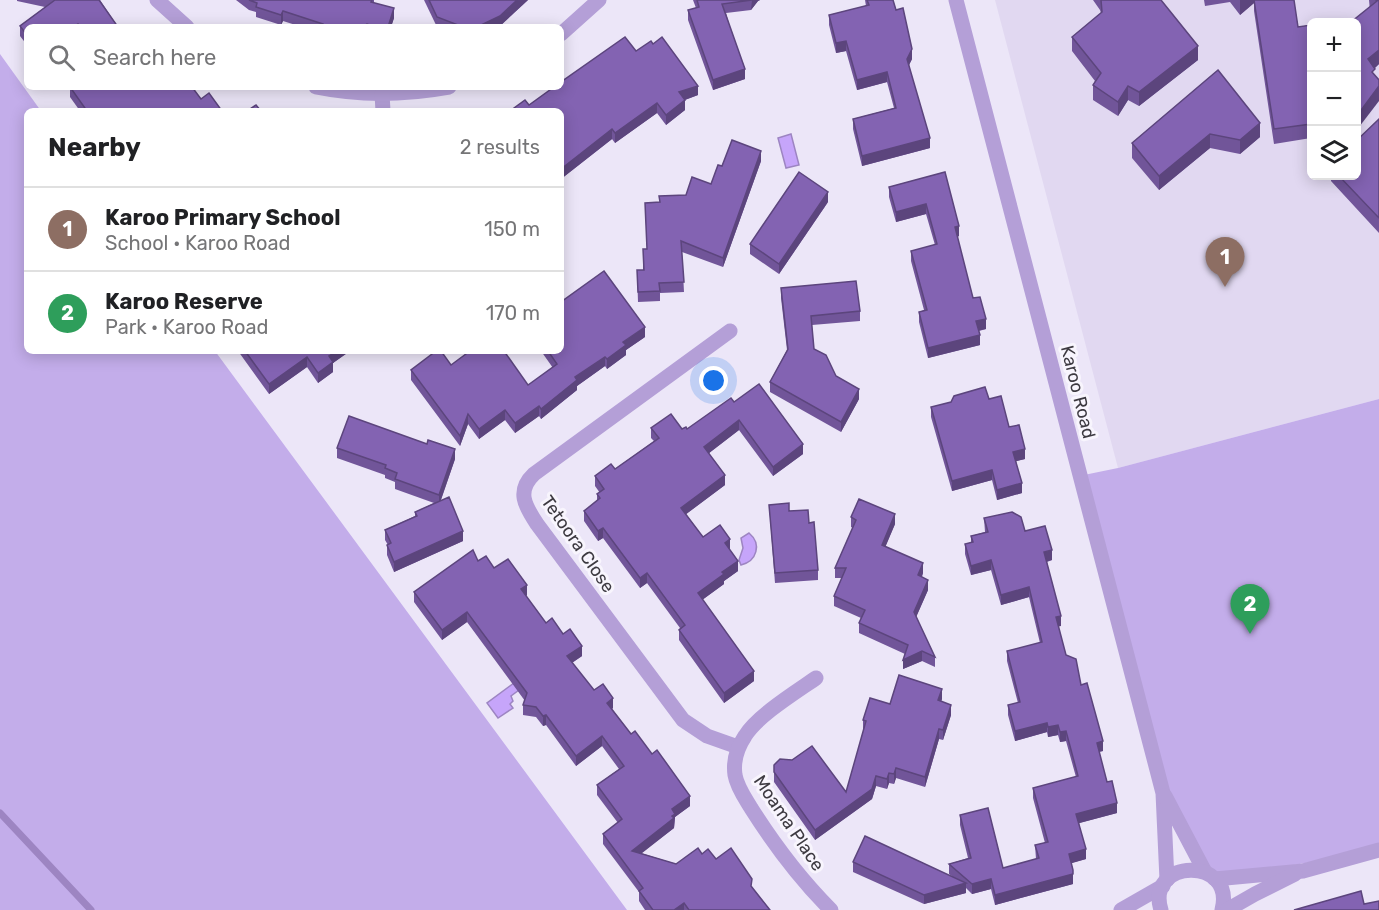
<!DOCTYPE html>
<html lang="en">
<head>
<meta charset="utf-8">
<style>
	:root { --surface:#fff; --page:#f6f6f6; --text:#202124; --muted:#757577; --line:#e0e0e0; --accent:#2563eb }
	body { margin:0; font-family:Rubik,sans-serif; background:var(--page); color:var(--text) }
	.controls { position:absolute; right:18px; top:18px; display:grid; overflow:hidden; border-radius:9px; box-shadow:0 3px 15px #0003 }
	.controls button { width:54px; height:54px; display:grid; place-items:center; padding:0; border:0; border-bottom:2px solid var(--line); background:var(--surface); color:var(--text); font:30px sans-serif }
	.you { position:absolute; left:714px; top:381px; width:21px; height:21px; margin:-15px; border:4px solid #fff; border-radius:50%; background:#1a73e8; box-shadow:0 0 0 9px #1a73e833 }
	.badge { display:grid; place-items:center; width:39px; height:39px; border-radius:50%; background:var(--accent); color:#fff; font-size:20px; font-weight:700 }
	.pin { position:absolute; translate:-50% -50px; filter:drop-shadow(0 2px 3px #0008) }
	.pin::after { content:''; position:absolute; top:32px; width:21px; height:18px; background:inherit; clip-path:polygon(0 0,100% 0,50% 100%) }
	.list { margin:0; padding:0; list-style:none }
	h2 { display:flex; justify-content:space-between; align-items:center; height:78px; margin:0; padding:0 24px; font-size:26px }
	h2 small { font-size:20px; font-weight:400; color:var(--muted) }
	.list li { display:grid; grid-template-columns:39px 1fr auto; gap:18px; align-items:center; box-sizing:border-box; height:84px; padding:0 24px; border-top:2px solid var(--line) }
	.list b { display:block; font-size:22px; white-space:nowrap }
	.list p { margin:0; font-size:20px; white-space:nowrap; color:var(--muted) }
	.list em { font-size:20px; font-style:normal; color:var(--muted) }
	.icon { flex:none; width:33px; height:33px; fill:none; stroke:currentColor; stroke-width:2; stroke-linecap:round; stroke-linejoin:round }
	.map { position:relative; flex:none; width:1379px; height:910px; overflow:hidden }
	.search { position:absolute; background:var(--surface); box-shadow:0 3px 15px #0003; left:24px; top:24px; width:540px; height:66px; display:flex; align-items:center; gap:15px; box-sizing:border-box; padding:0 21px; border-radius:9px; color:var(--muted); font-size:22px }
	.panel { position:absolute; background:var(--surface); box-shadow:0 3px 15px #0003; left:24px; top:108px; width:540px; height:246px; border-radius:9px }
	.map>svg:first-child { display:block }
	.built { fill:#e1d8f1; fill-rule:evenodd }
	.green { fill:#c3adea }
	.water { fill:#c6a5fa; stroke:#9d85c2; stroke-width:1.5 }
	.lines { fill:none; stroke-linecap:round; stroke-linejoin:round }
	.stream { stroke:#9d85c2; stroke-width:7 }
	.street { stroke:#b49fd7; stroke-width:15 }
	.wall { fill:#715599 }
	.shaded-wall { fill:#5c457d }
	.building { fill:#8363b2; stroke:#5c457d; stroke-width:1.5 }
	.labels { text-anchor:middle; dominant-baseline:central; stroke-width:6; stroke-linejoin:round; paint-order:stroke }
	.street-label { font-size:18px; fill:#3d3a41; stroke:#f8f5fd }
</style>
</head>
<body>
<div class="map">
<svg width="1379" height="910" viewBox="0 0 1379 910">
	<rect width="100%" height="100%" fill="#ece6f8"/>
	<path class="built" d="M995,0H1379V399L1118,468ZM1312,22H1356V176H1312Z"/>
	<g class="green">
		<polygon points="0,54 41,111 27,111 27,351 215,351 627,910 0,910"/>
		<polygon points="1379,399 1379,850 1215,879 1163,793 1079,476 1118,468"/>
	</g>
	<g class="water">
		<polygon points="791,134 799,165 786,168 778,138"/>
		<path d="M749,533C762,544 757,561 741,565L739,560L743,548L741,538Z"/>
		<polygon points="518,680 523,687 511,696 513,701 510,704 513,708 498,718 487,703"/>
	</g>
	<g class="lines">
		<polyline class="stream" points="0,813 91,910"/>
		<g class="street">
			<polyline points="157,0 187,27"/>
			<polyline points="956,0 1163,793 1167,880"/>
			<polyline points="561,34 599,0"/>
			<path d="M316,87C360,96 405,95 449,87"/>
			<polyline points="382,94 383,111"/>
			<path d="M730,331L534,474C516,491 525,506 537,524L683,720L707,736L738,747"/>
			<path d="M816,678C796,692 757,716 745,736C737,748 733,761 735,775C737,787 745,798 751,808C775,846 800,879 831,910"/>
			<polyline points="1165,796 1205,872"/>
			<polyline points="1215,879 1303,871 1379,850"/>
			<polyline points="1121,910 1163,886"/>
			<path d="M1161,910C1145,858 1236,856 1222,910"/>
			<polyline points="1227,910 1255,894 1295,874"/>
		</g>
	</g>
	<g class="wall">
		<polygon points="17,0 100,0 118,27 27,27 27,45 20,36 20,26 45,7 17,1"/>
		<polygon points="236,0 374,0 374,3 394,18 391,27 302,27 283,21 281,25 256,17 256,12 249,10"/>
		<polygon points="424,0 528,0 500,26 498,27 437,27"/>
		<polygon points="693,0 760,0 758,1 751,10 726,13 745,79 713,90 688,20 688,10 696,8"/>
		<polygon points="865,0 893,0 912,59 909,65 930,148 862,166 853,129 853,119 894,108 887,82 857,90 846,51 836,53 829,25 829,15 866,6"/>
		<polygon points="1093,0 1161,0 1198,60 1139,106 1128,100 1118,116 1093,100 1093,85 1095,81 1072,51 1072,37 1101,13 1100,10"/>
		<polygon points="1204,0 1294,0 1298,27 1311,25 1311,138 1274,144 1254,11 1254,3 1240,15 1230,2 1205,6"/>
		<polygon points="1369,0 1379,0 1379,64 1375,68"/>
		<polygon points="636,51 698,95 685,100 685,110 666,125 657,113 615,143 612,139 561,179 561,111 529,105"/>
		<polygon points="1218,70 1260,137 1240,154 1210,148 1159,190 1132,158 1132,143"/>
		<polygon points="70,87 201,99 222,111 80,111 70,97"/>
		<polygon points="1379,119 1379,233 1331,181 1331,176 1356,176"/>
		<polygon points="761,161 723,267 682,252 684,292 660,293 660,301 638,302 637,270 643,270 643,249 647,249 645,203 659,202 686,195 711,184 722,166"/>
		<polygon points="945,172 959,236 957,237 973,298 986,329 979,331 980,345 928,358 919,322 919,312 924,310 911,261 911,251 935,245 926,214 896,222 889,197 889,187"/>
		<polygon points="828,202 779,274 750,254 750,244"/>
		<polygon points="781,288 860,311 860,321 812,325 814,349 836,376 859,399 841,432 770,392 770,382 787,350 781,298"/>
		<polygon points="645,337 626,350 626,355 607,369 605,366 577,386 577,390 541,419 539,416 515,433 505,420 479,439 468,424 460,446 411,380 411,370 451,365 528,385 553,368 541,351 561,351"/>
		<polygon points="238,351 350,351 333,363 333,372 318,383 307,367 269,394"/>
		<polygon points="989,399 1009,427 1025,459 1016,461 1022,493 997,500 992,480 952,491 931,417 931,407"/>
		<polygon points="734,402 803,454 773,476 739,430 709,453 725,485 686,514 703,537 730,549 729,550 738,571 724,581 724,584 702,600 754,681 724,703 679,640 679,630 680,628 647,583 640,588 603,538 598,541 584,521 584,511 597,501 597,494 600,493 595,486 595,476 615,469 654,441 651,438 651,428 687,429"/>
		<polygon points="337,448 455,459 441,500 463,541 394,572 387,555 387,545 388,545 385,540 385,530 415,516 415,512 434,503 395,489 395,482 385,478 385,475 337,458"/>
		<polygon points="769,505 789,511 809,523 818,570 818,580 775,583"/>
		<polygon points="851,517 895,524 885,547 923,573 922,577 928,590 916,617 935,657 935,667 922,661 903,669 905,654 859,633 859,623 861,618 834,606 834,596 842,578 835,578 835,568 853,528 851,527"/>
		<polygon points="984,518 1025,531 1052,560 1047,562 1061,626 1058,626 1066,655 1081,685 1103,751 1099,752 1107,782 1117,813 1079,823 1086,859 1071,863 1073,884 995,905 991,889 972,894 966,888 966,893 924,904 853,872 853,862 953,877 949,874 949,864 968,858 960,825 960,815 1003,868 1036,859 1035,845 1045,843 1033,798 1033,788 1076,777 1066,741 1060,742 1058,735 1048,737 1047,732 1015,741 1008,715 1008,705 1018,703 1007,661 1007,651 1040,643 1029,597 1001,605 991,570 971,575 965,554 965,544 971,543 971,536 985,532"/>
		<polygon points="478,561 494,568 527,595 526,596 546,623 563,634 582,656 572,663 594,690 613,708 612,709 631,734 690,806 675,817 674,828 641,853 676,864 702,854 716,859 752,887 770,910 645,910 639,901 639,892 603,844 603,834 618,823 597,795 597,785 619,769 602,746 576,766 546,725 543,726 536,717 523,715 523,705 525,701 467,622 442,640 414,602 414,592"/>
		<polygon points="942,699 941,701 951,715 943,740 939,739 925,787 896,778 894,784 889,783 887,789 876,786 872,799 815,840 774,782 774,765 846,792 864,730 863,730 863,720 890,704"/>
	</g>
	<g class="shaded-wall">
		<polygon points="517,0 528,0 500,26 498,27 477,27"/>
		<polygon points="752,0 760,0 758,1 751,10"/>
		<polygon points="1240,0 1254,0 1254,3 1240,15"/>
		<polygon points="394,8 394,18 391,27 388,27"/>
		<polygon points="283,11 283,21 281,25 281,15"/>
		<polygon points="846,41 846,51 836,53 836,43"/>
		<polygon points="1198,46 1198,60 1139,106 1139,92"/>
		<polygon points="912,49 912,59 907,69 907,59"/>
		<polygon points="1379,50 1379,64 1368,74 1368,59"/>
		<polygon points="745,69 745,79 713,90 713,80"/>
		<polygon points="887,72 887,82 857,90 857,80"/>
		<polygon points="698,86 698,95 679,102 679,92"/>
		<polygon points="1128,86 1128,100 1118,116 1118,102"/>
		<polygon points="1379,86 1379,101 1356,131 1356,117"/>
		<polygon points="685,100 685,110 666,125 666,115"/>
		<polygon points="657,103 657,113 615,143 615,133"/>
		<polygon points="1260,123 1260,137 1240,154 1240,140"/>
		<polygon points="612,129 612,139 561,179 561,169"/>
		<polygon points="1210,134 1210,148 1159,190 1159,176"/>
		<polygon points="930,138 930,148 862,166 862,156"/>
		<polygon points="761,151 761,161 723,267 723,258"/>
		<polygon points="828,192 828,202 779,274 779,264"/>
		<polygon points="926,204 926,214 896,222 896,212"/>
		<polygon points="959,226 959,236 955,237 955,227"/>
		<polygon points="986,319 986,329 976,331 976,321"/>
		<polygon points="645,327 645,337 626,350 626,355 607,369 607,359 623,342"/>
		<polygon points="980,335 980,345 928,358 928,348"/>
		<polygon points="337,351 350,351 333,363 333,372 318,383 318,373 329,356"/>
		<polygon points="307,357 307,367 269,394 269,384"/>
		<polygon points="605,357 605,366 577,386 577,390 541,419 541,409 575,377"/>
		<polygon points="859,389 859,399 841,432 841,422"/>
		<polygon points="539,406 539,416 515,433 515,423"/>
		<polygon points="505,410 505,420 479,439 479,429"/>
		<polygon points="468,414 468,424 460,446 460,436"/>
		<polygon points="739,420 739,430 704,457 704,447"/>
		<polygon points="803,444 803,454 773,476 773,467"/>
		<polygon points="455,449 455,459 439,505 439,495"/>
		<polygon points="1025,449 1025,459 1013,462 1013,452"/>
		<polygon points="992,470 992,480 952,491 952,481"/>
		<polygon points="725,475 725,485 681,518 681,508"/>
		<polygon points="1022,483 1022,493 997,500 997,490"/>
		<polygon points="895,514 895,524 882,555 882,545"/>
		<polygon points="603,528 603,538 598,541 598,531"/>
		<polygon points="463,531 463,541 394,572 394,562"/>
		<polygon points="730,539 730,549 725,553 725,543"/>
		<polygon points="1052,550 1052,560 1044,562 1044,552"/>
		<polygon points="991,560 991,570 971,575 971,566"/>
		<polygon points="738,561 738,571 724,581 724,584 698,603 698,593 722,572"/>
		<polygon points="923,563 923,573 918,585 918,575"/>
		<polygon points="647,573 647,583 640,588 640,578"/>
		<polygon points="928,580 928,590 914,622 914,612"/>
		<polygon points="527,585 527,595 521,599 521,589"/>
		<polygon points="1029,587 1029,597 1001,605 1001,595"/>
		<polygon points="467,612 467,622 442,640 442,630"/>
		<polygon points="1061,616 1061,626 1056,627 1056,617"/>
		<polygon points="582,646 582,656 567,666 567,656"/>
		<polygon points="922,651 922,661 903,669 903,660"/>
		<polygon points="754,671 754,681 724,703 724,693"/>
		<polygon points="942,689 942,699 938,710 938,700"/>
		<polygon points="613,698 613,708 607,712 607,703"/>
		<polygon points="951,705 951,715 943,740 943,730"/>
		<polygon points="546,715 546,725 543,726 543,716"/>
		<polygon points="1047,723 1047,732 1015,741 1015,731"/>
		<polygon points="1058,725 1058,735 1048,737 1048,727"/>
		<polygon points="939,729 939,739 925,787 925,777"/>
		<polygon points="1066,731 1066,741 1060,742 1060,732"/>
		<polygon points="602,736 602,746 576,766 576,756"/>
		<polygon points="1103,741 1103,751 1097,752 1097,743"/>
		<polygon points="896,768 896,778 894,784 894,774"/>
		<polygon points="889,773 889,783 887,789 887,779"/>
		<polygon points="876,776 876,786 872,799 815,840 815,830"/>
		<polygon points="690,796 690,806 675,817 674,828 632,861 632,851 672,809"/>
		<polygon points="1117,803 1117,813 1076,824 1076,814"/>
		<polygon points="1086,849 1086,859 1069,864 1069,854"/>
		<polygon points="1073,870 1073,884 995,905 995,895"/>
		<polygon points="991,879 991,889 972,894 972,884"/>
		<polygon points="966,883 966,893 924,904 924,895"/>
		<polygon points="684,903 684,910 674,910"/>
	</g>
	<g class="building">
		<polygon points="55,0 99,0 118,27 80,27 78,24 73,27 27,27 27,35 20,26"/>
		<polygon points="249,0 372,0 371,2 394,8 388,27 375,27 367,24 362,27 322,27 323,24 283,11 281,15 256,7 257,3"/>
		<polygon points="429,0 517,0 500,16 477,27 463,27 437,17"/>
		<polygon points="697,0 752,0 722,4 745,69 713,80 688,10 699,7"/>
		<polygon points="867,0 893,0 896,10 903,8 912,49 907,59 930,138 862,156 853,119 896,108 887,72 857,80 846,41 836,43 829,15 869,5"/>
		<polygon points="1101,0 1161,0 1198,46 1139,92 1128,86 1118,102 1093,85 1101,73 1072,37 1102,12"/>
		<polygon points="1254,0 1294,0 1298,27 1311,25 1311,124 1274,129"/>
		<polygon points="1376,0 1379,0 1379,50 1368,59 1375,69 1372,72 1379,80 1379,86 1356,117 1356,22 1351,22 1377,1"/>
		<polygon points="625,37 636,51 651,41 653,44 662,37 698,86 679,92 685,100 666,115 657,103 615,133 612,129 561,169 561,111 510,111 525,100 529,105 554,87 561,87 561,82"/>
		<polygon points="1218,70 1260,123 1240,140 1210,134 1159,176 1132,143"/>
		<polygon points="70,87 192,87 201,99 209,93 222,111 117,111 116,109 113,111 87,111"/>
		<polygon points="256,105 261,111 247,111"/>
		<polygon points="1379,119 1379,218 1339,176 1356,176 1356,141"/>
		<polygon points="732,140 761,151 723,258 681,241 684,282 659,283 660,291 638,292 637,270 644,270 643,249 647,249 645,203 660,202 659,196 686,195 692,177 711,184 718,165 722,166"/>
		<polygon points="799,172 828,192 779,264 750,244"/>
		<polygon points="945,172 959,226 955,227 973,298 980,297 986,319 976,321 980,335 928,348 919,312 927,310 911,251 937,244 926,204 896,212 889,187"/>
		<polygon points="604,271 645,327 623,342 626,345 607,359 605,357 575,377 577,380 541,409 539,406 515,423 505,410 479,429 468,414 460,436 411,370 436,351 441,351 451,365 470,351 504,351 528,385 557,364 548,351 561,351 561,302"/>
		<polygon points="856,281 860,311 811,316 814,349 826,355 836,376 859,389 841,422 770,382 788,349 781,288"/>
		<polygon points="245,351 337,351 329,356 333,362 318,373 307,357 269,384"/>
		<polygon points="759,384 803,444 773,467 739,420 704,447 725,475 681,508 703,537 720,525 730,539 725,543 738,561 722,572 724,574 698,593 754,671 724,693 679,630 685,625 647,573 640,578 603,528 598,531 584,511 600,498 597,494 604,489 595,476 611,464 615,469 659,438 651,428 671,414 682,429 686,427 687,429 731,398 734,402"/>
		<polygon points="985,387 989,399 1001,396 1009,427 1019,425 1025,449 1013,452 1022,483 997,490 992,470 952,481 931,407 951,402 954,396"/>
		<polygon points="349,416 427,444 428,440 455,449 439,495 395,479 397,473 385,468 386,465 337,448"/>
		<polygon points="449,497 463,531 394,562 387,545 391,543 385,530 417,516 415,512"/>
		<polygon points="859,499 895,514 882,545 923,563 918,575 928,580 914,612 935,657 922,651 903,660 908,645 859,623 865,610 834,596 846,568 835,568 856,520 851,517"/>
		<polygon points="789,503 789,511 808,510 809,523 814,522 818,570 775,573 769,505"/>
		<polygon points="1012,512 1021,517 1025,531 1045,526 1052,550 1044,552 1061,616 1056,617 1066,655 1076,659 1081,685 1087,683 1103,741 1097,743 1107,782 1112,781 1117,803 1076,814 1086,849 1069,854 1073,870 1073,874 995,895 991,879 972,884 949,864 971,858 960,815 988,808 1003,868 1039,858 1035,845 1048,842 1033,788 1078,776 1066,731 1060,732 1058,725 1048,727 1047,723 1015,731 1008,705 1020,702 1007,651 1042,642 1029,587 1001,595 991,560 971,566 965,544 973,542 971,536 988,532 984,518"/>
		<polygon points="473,550 478,561 486,556 494,568 508,559 527,585 521,589 546,623 552,618 563,634 570,629 582,646 567,656 594,690 603,684 613,698 607,703 631,734 635,731 652,754 657,750 690,796 672,809 675,814 672,816 674,818 632,851 676,864 698,848 702,854 708,849 716,859 731,848 752,879 751,886 770,910 689,910 684,903 674,910 653,910 639,891 643,888 603,834 622,819 597,785 624,766 602,736 576,756 546,715 543,716 536,707 523,705 527,693 467,612 442,630 414,592"/>
		<polygon points="899,675 942,689 938,700 951,705 943,730 939,729 925,777 896,768 894,774 889,773 887,779 876,776 872,789 815,830 774,772 774,765 780,759 792,760 812,746 846,792 866,721 863,720 870,698 890,704"/>
		<polygon points="865,836 966,883 924,895 853,862"/>
		<polygon points="1361,891 1364,904 1379,901 1379,910 1294,910"/>
	</g>
	<g class="labels">
		<g class="street-label">
			<text transform="translate(1078 392) rotate(76)">Karoo Road</text>
			<text transform="translate(578 544) rotate(55)">Tetoora Close</text>
			<text transform="translate(789 823) rotate(56)">Moama Place</text>
		</g>
	</g>
</svg>
<div class="controls">
<button>+</button>
<button>−</button>
<button><svg class="icon" aria-label="layers" viewBox="0 0 24 24"><path d="M12 4l9 5-9 5-9-5zM3 14l9 5 9-5"/></svg></button>
</div>
<div class="you"></div>
<div class="pin badge" style="left:1225px;top:287px;background:#8d6e63">1</div>
<div class="pin badge" style="left:1250px;top:634px;background:#2e9e5b">2</div>
<div class="search"><svg class="icon" aria-label="search" viewBox="0 0 24 24"><circle cx="10" cy="10" r="6"/><path d="M15 15l6 6"/></svg>Search here</div>
<section class="panel">
<h2>Nearby<small>2 results</small></h2>
<ul class="list">
<li><span class="badge" style="background:#8d6e63">1</span><div><b>Karoo Primary School</b><p>School · Karoo Road</p></div><em>150 m</em></li>
<li><span class="badge" style="background:#2e9e5b">2</span><div><b>Karoo Reserve</b><p>Park · Karoo Road</p></div><em>170 m</em></li>
</ul>
</section>
</div>
</body>
</html>
